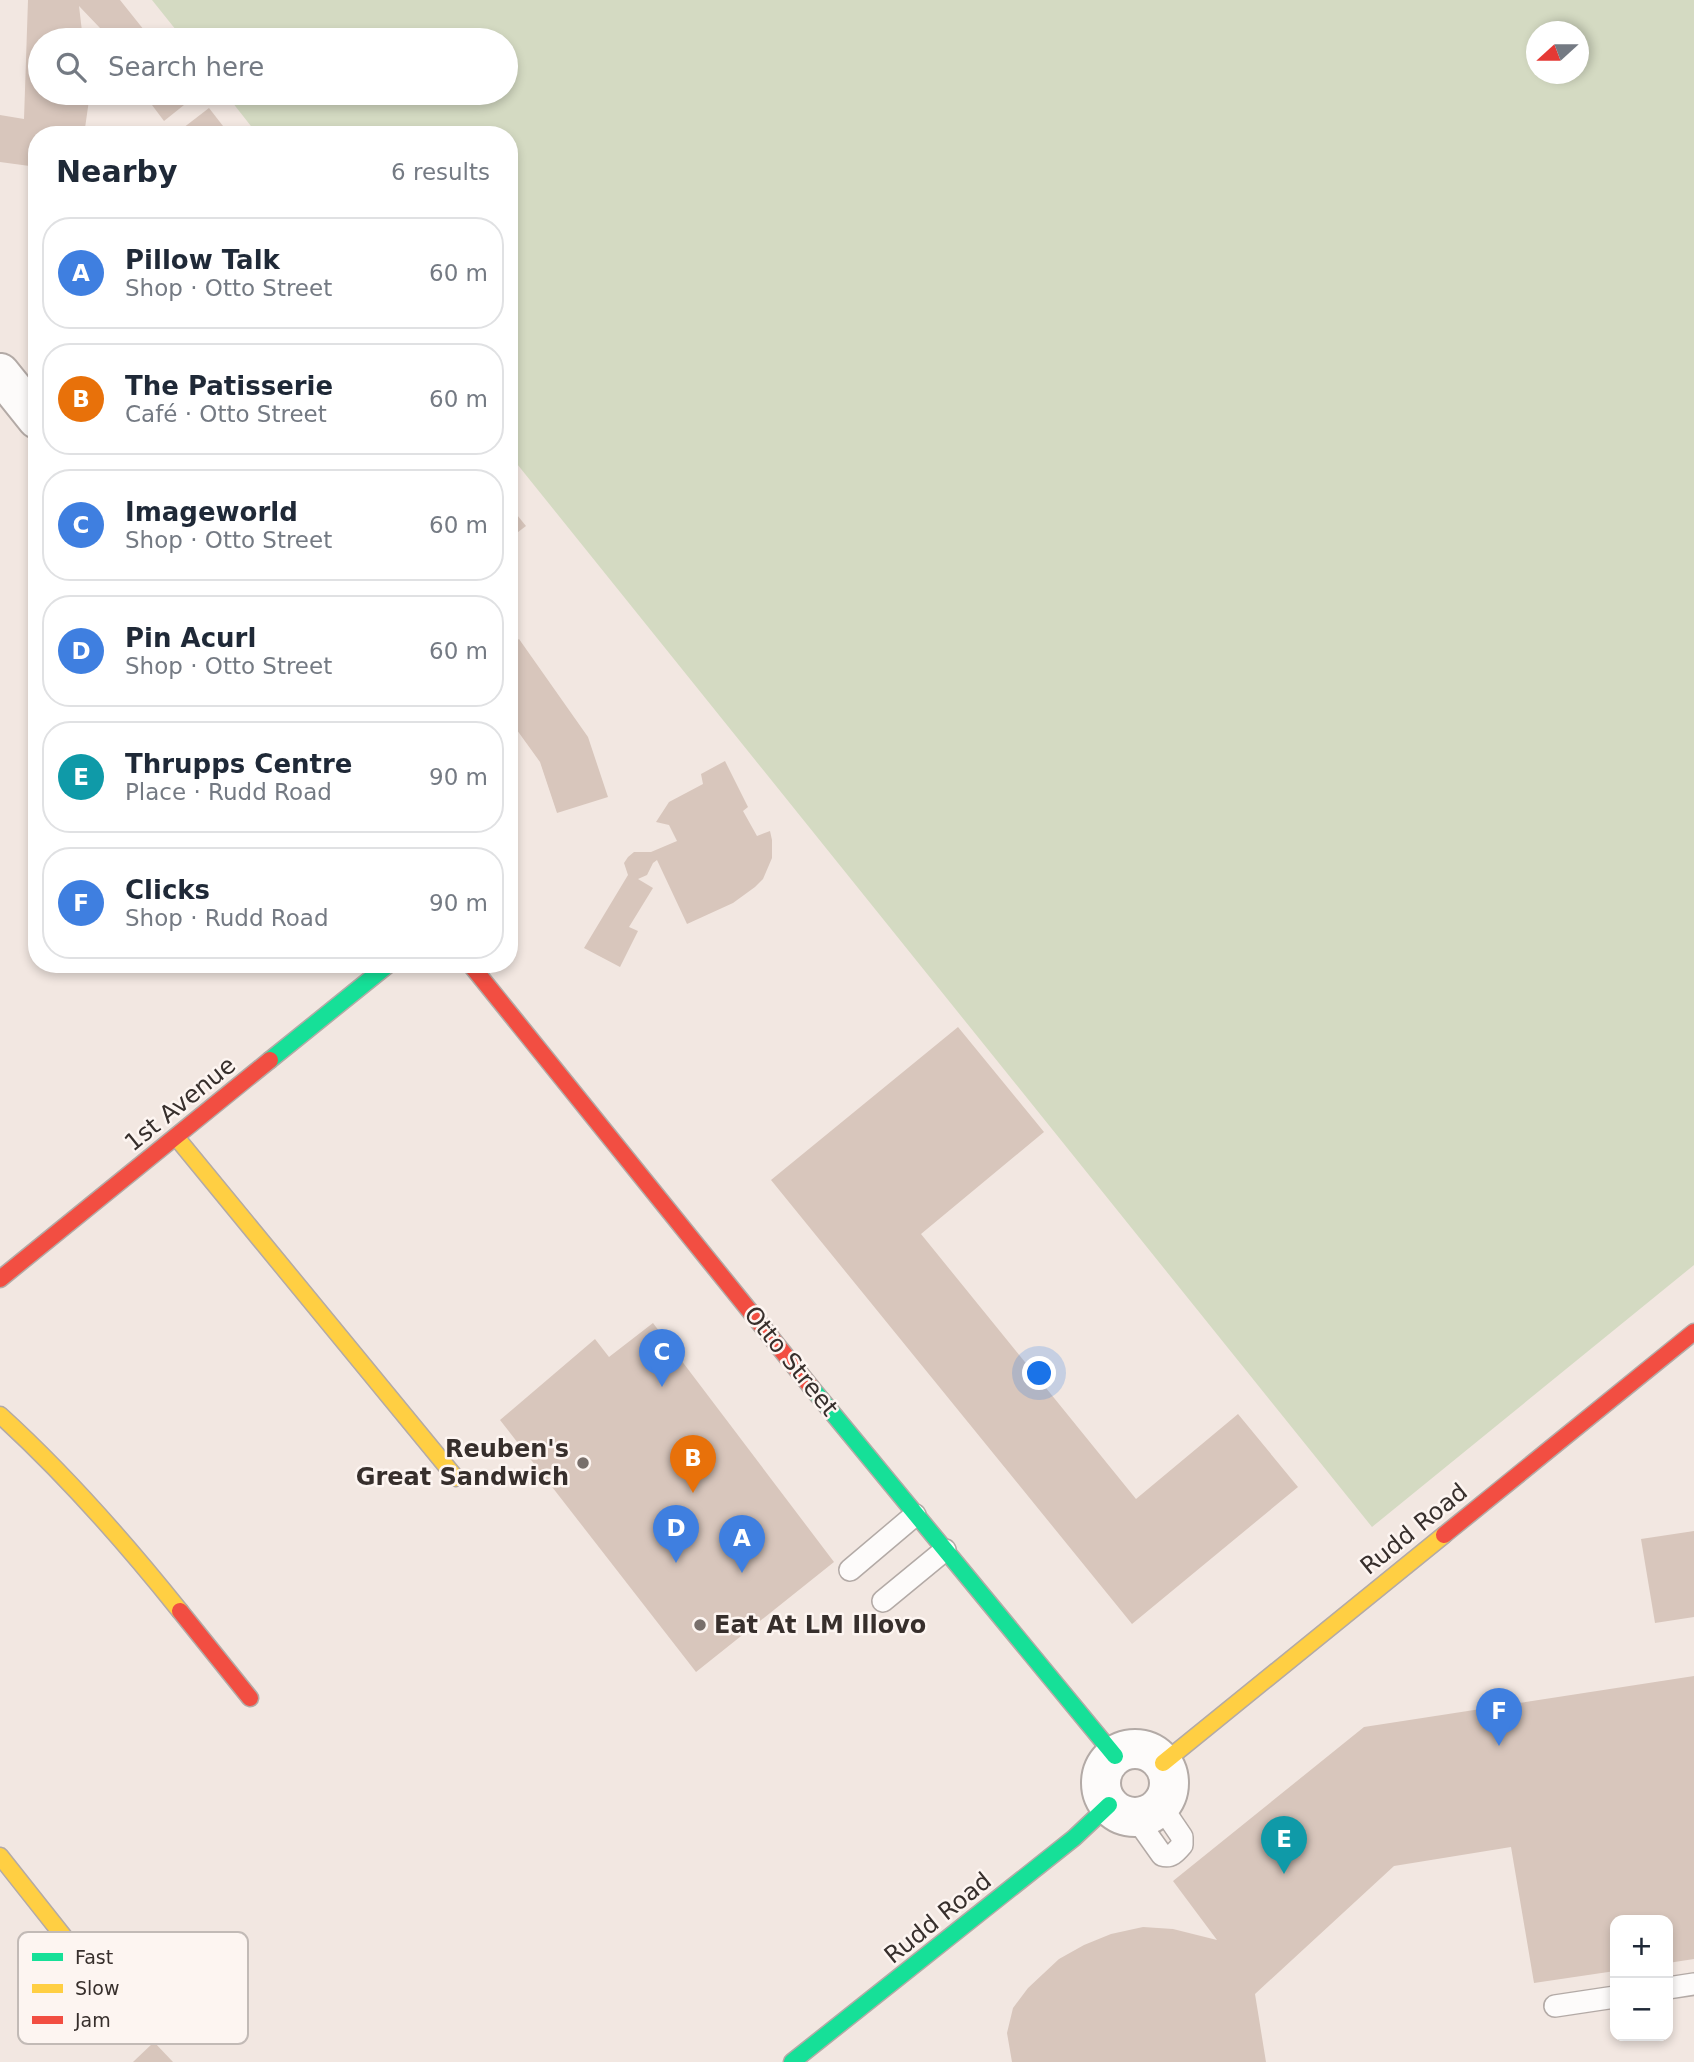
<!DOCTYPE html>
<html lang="en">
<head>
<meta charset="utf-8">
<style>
	:root { --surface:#fff; --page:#f6f6f7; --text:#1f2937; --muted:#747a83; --line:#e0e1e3; --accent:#786f6b }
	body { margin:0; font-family:"DejaVu Sans",sans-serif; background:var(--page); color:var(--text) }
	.controls { position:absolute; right:21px; bottom:21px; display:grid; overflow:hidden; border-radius:14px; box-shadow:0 4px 10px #0003 }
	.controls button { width:63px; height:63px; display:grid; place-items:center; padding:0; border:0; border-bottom:2px solid var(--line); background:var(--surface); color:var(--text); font:35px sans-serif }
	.compass { position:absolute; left:1526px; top:21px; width:63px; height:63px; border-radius:50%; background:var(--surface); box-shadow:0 4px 10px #0003; rotate:249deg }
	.you { position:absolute; left:1040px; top:1374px; width:24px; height:24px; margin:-18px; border:5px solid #fff; border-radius:50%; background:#1a73e8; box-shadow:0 0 0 10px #1a73e833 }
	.badge { display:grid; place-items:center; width:46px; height:46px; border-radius:50%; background:var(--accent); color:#fff; font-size:23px; font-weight:700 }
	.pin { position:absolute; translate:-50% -58px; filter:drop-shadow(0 2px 4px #0008) }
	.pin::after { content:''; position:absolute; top:37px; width:24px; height:21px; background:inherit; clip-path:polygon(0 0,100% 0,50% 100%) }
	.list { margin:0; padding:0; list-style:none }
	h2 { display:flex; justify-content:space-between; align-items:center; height:91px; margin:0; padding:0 28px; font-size:30px }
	h2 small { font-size:23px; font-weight:400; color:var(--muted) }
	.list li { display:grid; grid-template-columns:46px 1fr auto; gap:21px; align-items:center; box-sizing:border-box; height:112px; margin:0 14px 14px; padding:0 14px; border:2px solid var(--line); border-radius:28px }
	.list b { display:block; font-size:26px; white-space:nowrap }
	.list p { margin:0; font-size:23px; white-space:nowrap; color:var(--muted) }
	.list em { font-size:23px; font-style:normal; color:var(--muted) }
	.icon { flex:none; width:38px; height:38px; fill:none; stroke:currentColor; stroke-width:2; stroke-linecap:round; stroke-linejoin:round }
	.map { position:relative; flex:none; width:1694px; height:2062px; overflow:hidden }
	.search { position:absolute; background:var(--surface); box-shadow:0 4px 10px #0003; left:28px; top:28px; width:490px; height:77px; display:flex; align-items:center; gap:18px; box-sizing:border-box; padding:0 24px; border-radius:38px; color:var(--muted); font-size:26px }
	.panel { position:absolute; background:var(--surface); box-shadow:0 4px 10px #0003; left:28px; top:126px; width:490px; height:847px; border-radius:28px }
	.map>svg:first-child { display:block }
	.green { fill:#d4dac2; fill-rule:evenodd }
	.building { fill:#d8c6bc }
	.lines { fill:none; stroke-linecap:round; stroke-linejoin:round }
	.lane-casing { stroke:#b3aaa6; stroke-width:24 }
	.street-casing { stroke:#b3aaa6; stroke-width:42 }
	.fast-casing { stroke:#b3aaa6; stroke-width:19 }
	.slow-casing { stroke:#b3aaa6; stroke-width:19 }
	.jam-casing { stroke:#b3aaa6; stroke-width:19 }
	.lane { stroke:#fdfbfa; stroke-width:21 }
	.street { stroke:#fdfbfa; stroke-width:38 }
	.fast { stroke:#16e098; stroke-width:16 }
	.slow { stroke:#ffcf43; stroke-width:16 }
	.jam { stroke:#f24e42; stroke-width:16 }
	.poi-dot { fill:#786f6b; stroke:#fdf5f1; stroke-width:2.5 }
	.labels { text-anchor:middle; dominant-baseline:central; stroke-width:5; stroke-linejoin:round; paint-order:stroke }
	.street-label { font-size:24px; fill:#372f2c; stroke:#fdf5f1 }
	.poi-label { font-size:24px; font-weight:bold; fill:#372f2c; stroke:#fdf5f1; text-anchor:end }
	.key { fill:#fdf5f1; stroke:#c2bab6; stroke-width:2 }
	.key-label { font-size:19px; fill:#372f2c }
</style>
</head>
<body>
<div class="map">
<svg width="1694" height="2062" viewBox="0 0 1694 2062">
	<rect width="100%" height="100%" fill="#f2e7e1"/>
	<path class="green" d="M152,0H1694V1265L1372,1527L509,454V135H258L225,93H506V40H184ZM1536,32H1578V74H1536Z"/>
	<g class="building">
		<polygon points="28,0 120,0 152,40 94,40 92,37 100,28 79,6 83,40 40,40 40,93 90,93 84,135 37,135 37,167 0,162 0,115 24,119"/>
		<polygon points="143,93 199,93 164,121"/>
		<polygon points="209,108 230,135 174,135"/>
		<polygon points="509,505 526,526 509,539"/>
		<polygon points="519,639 588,737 608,797 557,813 540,762 509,719 509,646"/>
		<polygon points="725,761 748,807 743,811 757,836 770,831 772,840 772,858 763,879 755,887 733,903 687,924 657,860 653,863 647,875 638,879 653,888 629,927 638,931 620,967 584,948 628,875 624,863 628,857 634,852 651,852 677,841 669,825 656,822 669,802 703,784 701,774"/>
		<polygon points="958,1027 1044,1132 921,1234 1136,1499 1238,1414 1298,1487 1132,1624 771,1180"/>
		<polygon points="653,1323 834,1562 696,1672 500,1420 595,1339 609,1357"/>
		<polygon points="1694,1531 1694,1617 1655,1623 1641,1539"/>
		<polygon points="1694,1676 1694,1959 1668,1963 1668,1920 1615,1920 1615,1971 1534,1983 1511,1847 1394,1866 1255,1994 1266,2062 1012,2062 1007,2033 1013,2008 1028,1988 1059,1959 1084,1945 1111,1934 1143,1927 1173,1929 1217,1940 1173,1881 1364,1727"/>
		<polygon points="154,2042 173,2062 133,2062"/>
	</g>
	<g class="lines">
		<defs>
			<g id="lane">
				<polyline points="850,1570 915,1515"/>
				<polyline points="883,1601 945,1550"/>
				<path d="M1135,1817L1162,1855C1171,1858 1176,1852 1182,1845V1837L1161,1806"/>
				<polyline points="1668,1988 1694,1984"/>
				<polyline points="1555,2006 1615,1997"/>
			</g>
			<g id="street">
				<polyline points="0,373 37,419"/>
				<circle cx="1135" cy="1783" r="34"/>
			</g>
			<g id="fast">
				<polyline points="270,1060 389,964"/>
				<polyline points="811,1387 1115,1756"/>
				<polyline points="792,2062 1074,1838 1109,1805"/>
			</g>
			<g id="slow">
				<polyline points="176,1137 456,1478"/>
				<path d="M0,1415C66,1475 124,1541 180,1611"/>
				<polyline points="1163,1763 1444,1535"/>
				<polyline points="0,1856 110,1995"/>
			</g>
			<g id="jam">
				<polyline points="470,964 811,1387"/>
				<polyline points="0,1279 270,1060"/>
				<polyline points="1444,1535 1694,1332"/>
				<polyline points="180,1611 250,1698"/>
			</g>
		</defs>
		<use href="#lane" class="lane-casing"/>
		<use href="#street" class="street-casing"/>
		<use href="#fast" class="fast-casing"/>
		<use href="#slow" class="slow-casing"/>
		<use href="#jam" class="jam-casing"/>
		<use href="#lane" class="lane"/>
		<use href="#street" class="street"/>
		<use href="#fast" class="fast"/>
		<use href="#slow" class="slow"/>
		<use href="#jam" class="jam"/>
	</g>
	<g class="poi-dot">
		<circle cx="583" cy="1463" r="7"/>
		<circle cx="700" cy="1625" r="7"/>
	</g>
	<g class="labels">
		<g class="street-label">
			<text transform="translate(180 1104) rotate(-39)">1st Avenue</text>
			<text transform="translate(791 1361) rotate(51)">Otto Street</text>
			<text transform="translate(1414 1529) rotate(-39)">Rudd Road</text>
			<text transform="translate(938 1918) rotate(-39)">Rudd Road</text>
		</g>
		<g class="poi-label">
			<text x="569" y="1449">Reuben's<tspan x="569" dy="28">Great Sandwich</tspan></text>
			<text x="714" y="1625" text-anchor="start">Eat At LM Illovo</text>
		</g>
	</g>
	<rect x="18" y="1932" width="230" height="112" rx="10" class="key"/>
	<rect x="32" y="1953" width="31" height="8" fill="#16e098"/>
	<rect x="32" y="1984" width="31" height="9" fill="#ffcf43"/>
	<rect x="32" y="2016" width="31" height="8" fill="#f24e42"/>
	<g class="key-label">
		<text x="75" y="1964">Fast</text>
		<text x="75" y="1995">Slow</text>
		<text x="75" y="2027">Jam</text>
	</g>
</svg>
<div class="controls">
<button>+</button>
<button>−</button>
</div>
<svg class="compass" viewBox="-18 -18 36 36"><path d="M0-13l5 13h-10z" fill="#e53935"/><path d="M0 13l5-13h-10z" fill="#747a83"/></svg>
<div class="you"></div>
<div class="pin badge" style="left:742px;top:1573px;background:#3f7fe0">A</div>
<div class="pin badge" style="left:693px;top:1493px;background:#e8710a">B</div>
<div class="pin badge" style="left:662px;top:1387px;background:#3f7fe0">C</div>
<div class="pin badge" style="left:676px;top:1563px;background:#3f7fe0">D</div>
<div class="pin badge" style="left:1284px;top:1874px;background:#0f9aa8">E</div>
<div class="pin badge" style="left:1499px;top:1746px;background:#3f7fe0">F</div>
<div class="search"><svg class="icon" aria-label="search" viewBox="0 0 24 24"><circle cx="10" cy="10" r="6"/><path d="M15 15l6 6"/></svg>Search here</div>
<section class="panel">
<h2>Nearby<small>6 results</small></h2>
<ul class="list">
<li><span class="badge" style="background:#3f7fe0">A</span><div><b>Pillow Talk</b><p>Shop · Otto Street</p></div><em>60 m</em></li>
<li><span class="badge" style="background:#e8710a">B</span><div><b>The Patisserie</b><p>Café · Otto Street</p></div><em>60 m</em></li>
<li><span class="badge" style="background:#3f7fe0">C</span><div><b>Imageworld</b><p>Shop · Otto Street</p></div><em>60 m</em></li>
<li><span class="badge" style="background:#3f7fe0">D</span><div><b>Pin Acurl</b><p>Shop · Otto Street</p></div><em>60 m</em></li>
<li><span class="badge" style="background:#0f9aa8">E</span><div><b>Thrupps Centre</b><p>Place · Rudd Road</p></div><em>90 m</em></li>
<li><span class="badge" style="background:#3f7fe0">F</span><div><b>Clicks</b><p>Shop · Rudd Road</p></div><em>90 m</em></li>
</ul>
</section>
</div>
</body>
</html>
